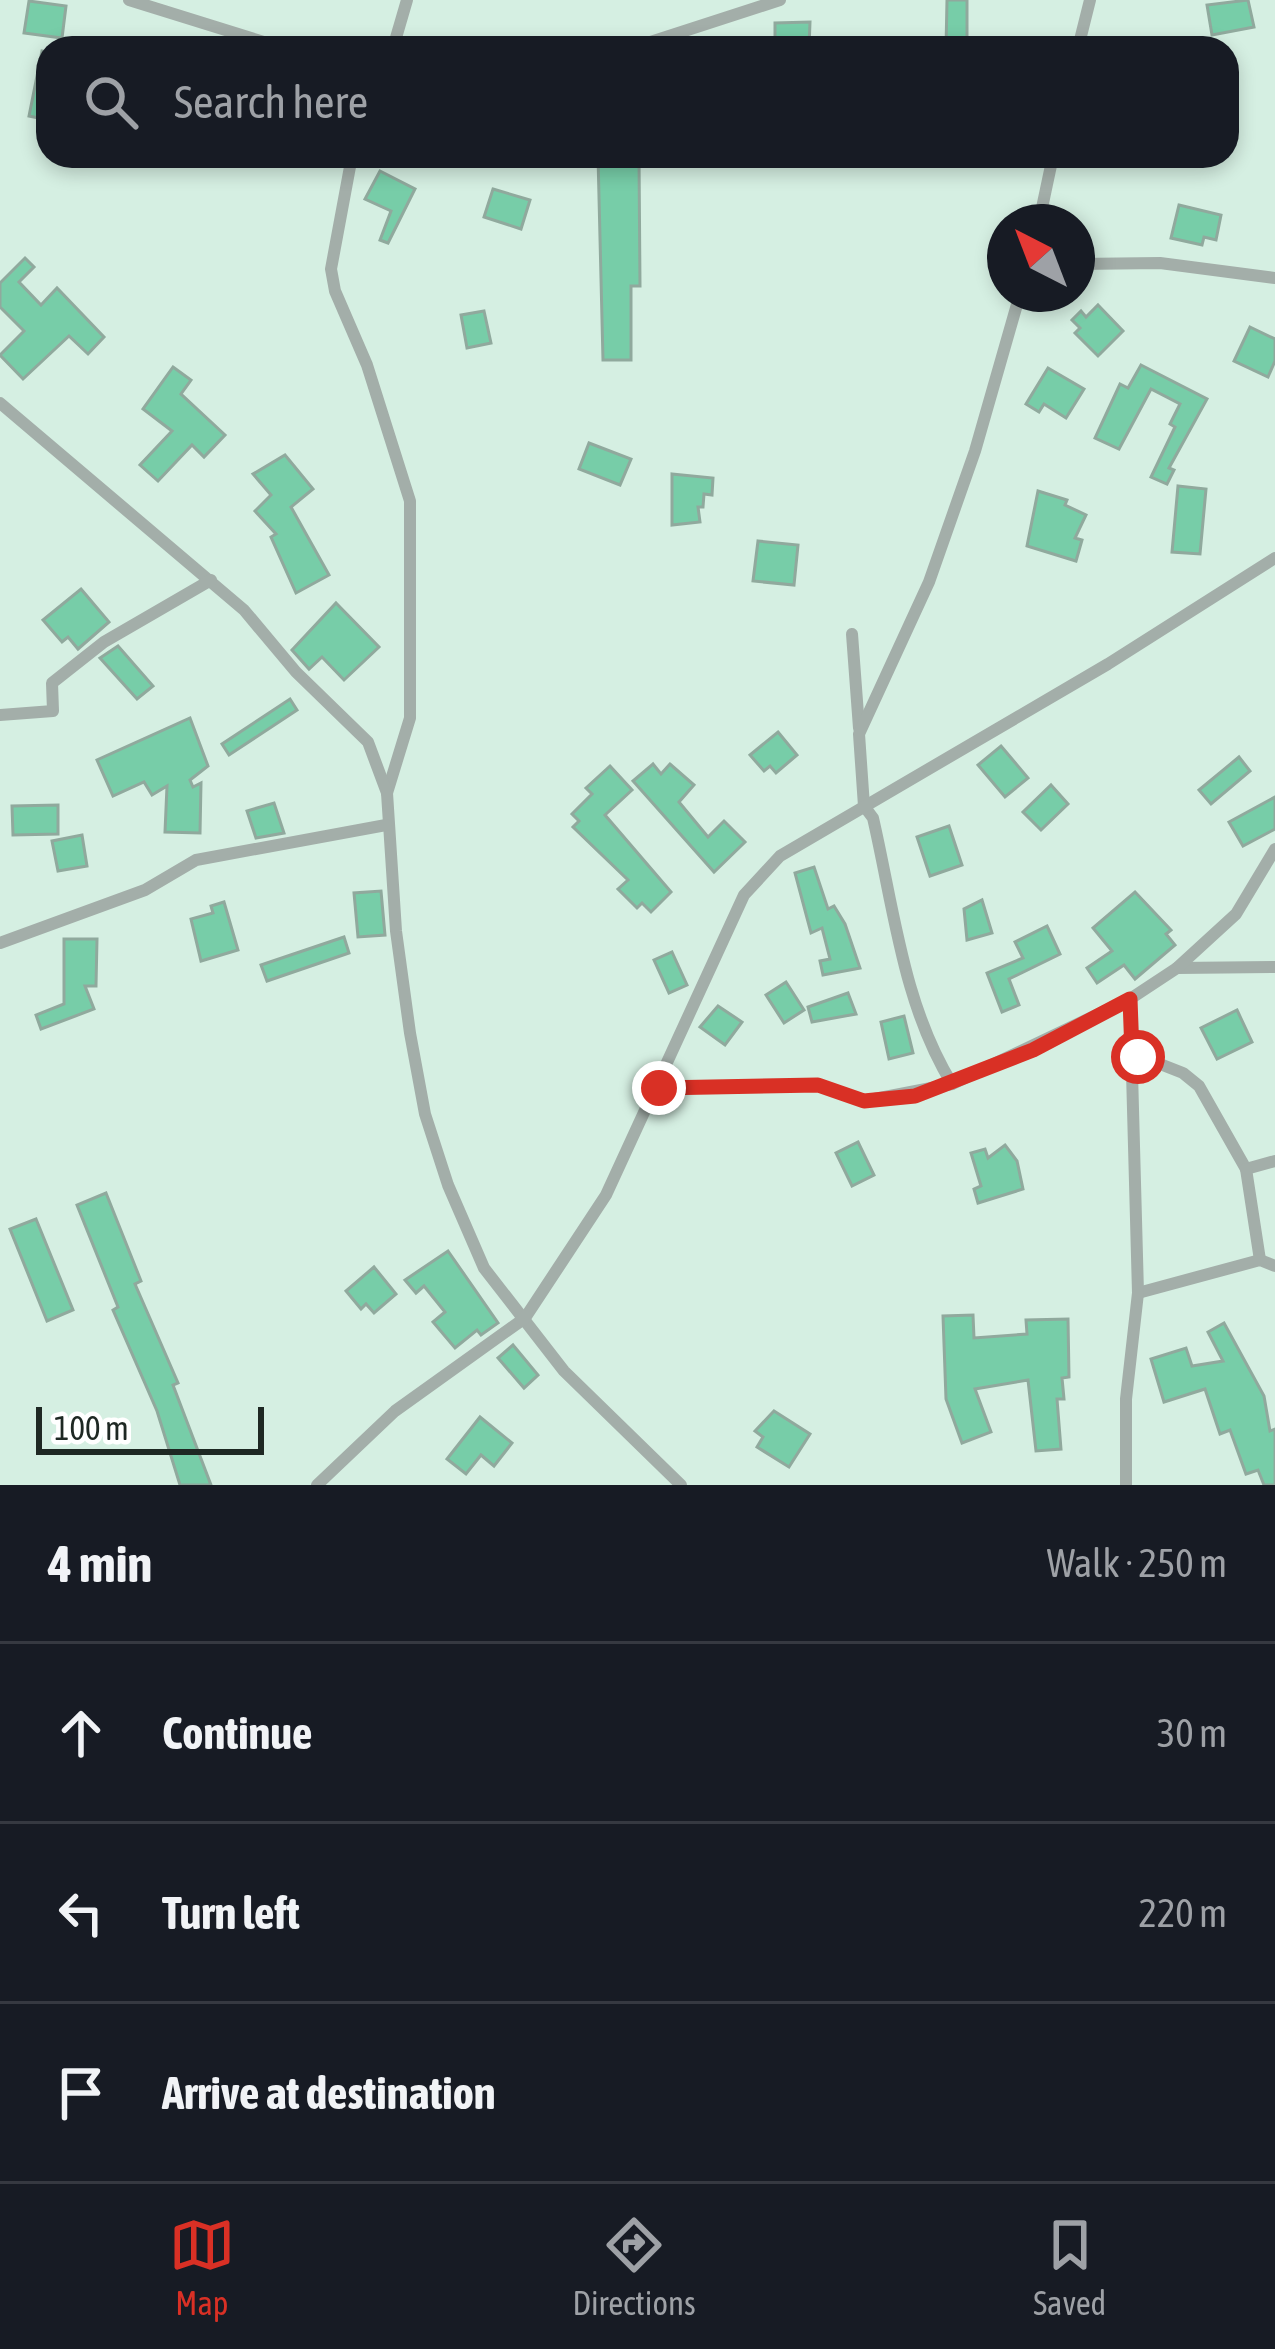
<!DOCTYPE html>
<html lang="en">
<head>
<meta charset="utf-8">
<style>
	:root { --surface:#171b24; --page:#20242c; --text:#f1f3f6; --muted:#9ea1a6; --line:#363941; --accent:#d93025 }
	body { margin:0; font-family:"Asap Condensed",sans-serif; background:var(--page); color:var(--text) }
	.compass { position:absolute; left:987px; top:204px; width:108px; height:108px; border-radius:50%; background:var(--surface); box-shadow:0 6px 18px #0003; rotate:318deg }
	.scale { position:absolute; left:36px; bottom:30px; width:228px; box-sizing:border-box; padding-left:12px; border:6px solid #1e2823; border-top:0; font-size:33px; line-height:42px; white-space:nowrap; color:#1e2823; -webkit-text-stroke:9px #fff; paint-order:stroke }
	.stop { position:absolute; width:36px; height:36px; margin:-27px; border:9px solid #d93025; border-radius:50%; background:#fff }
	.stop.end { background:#d93025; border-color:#fff; box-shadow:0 3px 12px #0008 }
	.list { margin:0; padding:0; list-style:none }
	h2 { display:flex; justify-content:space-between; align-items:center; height:156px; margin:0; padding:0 48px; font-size:51px }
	h2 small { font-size:39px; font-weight:400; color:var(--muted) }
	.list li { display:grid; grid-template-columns:78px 1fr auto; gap:36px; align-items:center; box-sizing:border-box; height:180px; padding:0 48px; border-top:3px solid var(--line) }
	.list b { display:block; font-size:45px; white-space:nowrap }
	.list em { font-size:39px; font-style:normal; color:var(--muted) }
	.icon { flex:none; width:66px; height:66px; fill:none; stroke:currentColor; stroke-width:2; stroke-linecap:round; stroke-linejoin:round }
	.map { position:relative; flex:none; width:1275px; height:1485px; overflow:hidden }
	.search { position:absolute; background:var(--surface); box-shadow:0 6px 18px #0003; left:36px; right:36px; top:36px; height:132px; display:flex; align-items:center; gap:30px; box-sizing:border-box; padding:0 42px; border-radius:36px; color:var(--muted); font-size:45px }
	.sheet { height:696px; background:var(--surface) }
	nav { display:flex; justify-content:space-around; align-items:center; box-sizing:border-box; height:168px; border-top:3px solid var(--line); background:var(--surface); font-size:33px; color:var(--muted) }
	nav a { display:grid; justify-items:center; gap:6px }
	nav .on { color:var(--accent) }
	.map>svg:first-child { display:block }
	.building { fill:#77cda8; stroke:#90a99d; stroke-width:3 }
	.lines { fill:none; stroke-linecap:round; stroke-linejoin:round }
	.minor { stroke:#a3aea9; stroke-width:12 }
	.route { stroke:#d93025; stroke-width:15 }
</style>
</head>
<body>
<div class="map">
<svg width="1275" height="1485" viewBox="0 0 1275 1485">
	<rect width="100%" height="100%" fill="#d5efe2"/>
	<g class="building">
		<polygon points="947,0 967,0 967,48 946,48"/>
		<polygon points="1248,0 1254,27 1212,35 1207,5"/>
		<polygon points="29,1 66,6 62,38 24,33"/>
		<polygon points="810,22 809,48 775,45 775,23"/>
		<polygon points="42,51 48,52 48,120 29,116"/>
		<polygon points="598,156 639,156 640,286 631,286 631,360 603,360"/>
		<polygon points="380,171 415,189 388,243 380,240 391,211 365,199"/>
		<polygon points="493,189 530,200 521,229 484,217"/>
		<polygon points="1179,205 1221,215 1216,240 1204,237 1202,245 1171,238"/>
		<polygon points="25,258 34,267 19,282 41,305 57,288 104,337 88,354 69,336 23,379 0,355 24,331 0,307 0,283"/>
		<polygon points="1098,305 1123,331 1098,356 1075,333 1080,328 1072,320 1081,311 1086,317"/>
		<polygon points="484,311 491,343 467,348 461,315"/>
		<polygon points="1250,327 1275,339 1275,361 1268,377 1234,361"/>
		<polygon points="1141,365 1207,399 1169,468 1174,470 1167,484 1151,477 1175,427 1170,424 1180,404 1151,389 1119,449 1095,438 1120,384 1128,388"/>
		<polygon points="173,367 191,380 181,394 225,435 204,457 192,445 158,481 140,465 172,431 143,409"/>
		<polygon points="1048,368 1084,389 1066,418 1044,404 1039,412 1026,404"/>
		<polygon points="589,443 631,459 620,485 579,469"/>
		<polygon points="285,455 313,489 291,507 329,575 296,593 271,537 276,534 255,511 271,495 253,474"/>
		<polygon points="672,474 713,478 712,495 704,494 703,507 698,507 700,522 672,525"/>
		<polygon points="1178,486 1206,489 1200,554 1172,552"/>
		<polygon points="1038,491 1067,500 1065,505 1086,515 1075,538 1082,540 1076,561 1027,546"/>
		<polygon points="758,541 798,545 794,585 753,581"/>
		<polygon points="81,589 109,622 78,649 68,637 62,642 43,620"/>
		<polygon points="336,603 379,647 344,680 322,657 309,669 292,650"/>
		<polygon points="118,646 153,686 137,699 100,658"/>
		<polygon points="290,699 297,710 229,755 222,744"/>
		<polygon points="190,718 208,766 190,780 193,787 201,783 200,833 165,832 167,786 152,795 144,782 113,796 97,760"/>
		<polygon points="778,732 797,755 776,773 770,766 764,771 750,755"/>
		<polygon points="1001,746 1028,778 1005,797 978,765"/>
		<polygon points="1239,757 1250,771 1211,804 1199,790"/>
		<polygon points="653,764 661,774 670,764 694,785 679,802 708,837 724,821 745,842 714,872 633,781"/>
		<polygon points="610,766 632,790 605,815 671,892 651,912 642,903 637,908 618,889 628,880 573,827 579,821 572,814 592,794 586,788"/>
		<polygon points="1051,785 1068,804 1041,830 1023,812"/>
		<polygon points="1275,797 1275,829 1243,846 1229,822"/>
		<polygon points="274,803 284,833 256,838 247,811"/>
		<polygon points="58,805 58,834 13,835 12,806"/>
		<polygon points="949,826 962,865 930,876 917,837"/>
		<polygon points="82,835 87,866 58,871 52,841"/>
		<polygon points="814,867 828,909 834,906 845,924 860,968 823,975 820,961 830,959 822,928 811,933 795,873"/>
		<polygon points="381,891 385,935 358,937 354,893"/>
		<polygon points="1135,892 1171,930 1166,934 1175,945 1135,979 1124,965 1097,983 1087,968 1112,951 1093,928"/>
		<polygon points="982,900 992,933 967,940 964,909"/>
		<polygon points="224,902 238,950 201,961 191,919 213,913 211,906"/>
		<polygon points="1047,926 1060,954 1009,979 1019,1005 1002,1012 987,973 1023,958 1015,942"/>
		<polygon points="344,937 349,953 267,981 261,965"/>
		<polygon points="64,939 97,939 96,986 85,986 94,1009 41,1029 36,1015 64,1004"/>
		<polygon points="672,952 687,985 669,993 654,960"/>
		<polygon points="786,982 804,1010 784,1023 766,995"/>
		<polygon points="848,993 856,1014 812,1022 808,1007"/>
		<polygon points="718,1006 742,1022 725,1045 700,1027"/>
		<polygon points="1237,1010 1252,1042 1217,1059 1201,1028"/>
		<polygon points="904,1016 913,1053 889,1059 881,1022"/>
		<polygon points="858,1142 874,1175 852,1186 836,1153"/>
		<polygon points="1005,1145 1017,1161 1023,1189 978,1203 974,1189 981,1186 971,1153 985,1149 988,1158"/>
		<polygon points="106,1193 141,1281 135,1284 178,1383 173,1385 211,1485 180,1485 157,1411 113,1310 118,1307 77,1205"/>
		<polygon points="36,1219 73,1310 47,1321 10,1229"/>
		<polygon points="448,1251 498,1323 481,1335 477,1330 455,1348 433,1322 445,1312 424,1286 416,1293 405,1280"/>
		<polygon points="374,1267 396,1294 374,1313 366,1304 361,1309 346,1291"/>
		<polygon points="973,1315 974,1338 1027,1334 1026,1320 1068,1319 1069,1377 1062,1378 1064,1399 1057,1399 1061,1449 1036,1451 1028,1380 975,1389 991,1432 962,1443 946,1399 943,1316"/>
		<polygon points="1224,1323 1264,1396 1270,1431 1275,1429 1275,1485 1264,1485 1258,1470 1246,1474 1230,1430 1220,1434 1205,1389 1164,1402 1151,1359 1186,1348 1192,1366 1223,1361 1208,1332"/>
		<polygon points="513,1345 538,1375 524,1388 498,1358"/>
		<polygon points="774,1411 810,1434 789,1467 757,1447 763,1437 755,1431"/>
		<polygon points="480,1417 512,1443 494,1466 481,1455 466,1474 447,1459"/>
	</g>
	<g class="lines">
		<g class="minor">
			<polyline points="129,0 283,48"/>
			<polyline points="393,48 407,0"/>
			<polyline points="632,48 780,0"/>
			<polyline points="1078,48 1090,0"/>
			<polyline points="352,156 331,269 335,291 367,365 410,501 410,718 387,793"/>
			<polyline points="1039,222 1053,156"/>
			<polyline points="1077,264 1160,263 1275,278"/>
			<polyline points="0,403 244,610 296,672 368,742 387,793 396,931 410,1033 425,1114 448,1185 484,1268 564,1371 681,1485"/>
			<polyline points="852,634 859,728"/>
			<polyline points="0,715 53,711 52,683 104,642 211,580"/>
			<polyline points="0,943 145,890 196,860 386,825"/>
			<polyline points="1177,968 1275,967"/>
			<polyline points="1132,1053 1183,1073 1199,1086 1246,1169 1275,1161"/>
			<path d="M952,1084C903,1004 894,909 873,818L864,806L859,734L929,582L975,451L1020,294"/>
			<polyline points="659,1089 818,1085 864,1101 952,1084 1130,999 1177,968 1236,914 1275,849"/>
			<polyline points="1246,1169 1260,1260"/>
			<polyline points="1138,1293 1260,1260 1275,1266"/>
			<polyline points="317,1485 395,1411 525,1318 606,1195 744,895 780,856 1108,664 1275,558"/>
			<polyline points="1126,1485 1126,1399 1138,1293 1130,999"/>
		</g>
	</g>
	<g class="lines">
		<polyline class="route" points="659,1088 818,1085 864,1101 915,1096 1033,1050 1130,999 1132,1053 1138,1057"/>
	</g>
</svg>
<svg class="compass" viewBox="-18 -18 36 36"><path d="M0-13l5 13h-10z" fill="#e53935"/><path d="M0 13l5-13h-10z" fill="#9ea1a6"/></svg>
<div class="scale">100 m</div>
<div class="stop" style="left:1138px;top:1057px"></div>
<div class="stop end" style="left:659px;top:1088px"></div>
<div class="search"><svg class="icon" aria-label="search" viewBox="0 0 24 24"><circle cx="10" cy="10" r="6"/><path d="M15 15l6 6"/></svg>Search here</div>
</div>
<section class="sheet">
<h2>4 min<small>Walk · 250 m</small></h2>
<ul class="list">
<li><svg class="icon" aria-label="ahead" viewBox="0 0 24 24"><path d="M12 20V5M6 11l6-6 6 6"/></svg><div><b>Continue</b></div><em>30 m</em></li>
<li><svg class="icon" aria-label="left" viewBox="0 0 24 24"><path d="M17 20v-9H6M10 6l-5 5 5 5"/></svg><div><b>Turn left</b></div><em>220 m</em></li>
<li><svg class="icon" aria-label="arrive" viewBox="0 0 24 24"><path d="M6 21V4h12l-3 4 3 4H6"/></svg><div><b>Arrive at destination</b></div></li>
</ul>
</section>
<nav>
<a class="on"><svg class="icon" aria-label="map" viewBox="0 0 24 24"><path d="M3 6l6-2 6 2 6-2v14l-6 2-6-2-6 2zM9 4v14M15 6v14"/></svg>Map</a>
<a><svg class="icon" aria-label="directions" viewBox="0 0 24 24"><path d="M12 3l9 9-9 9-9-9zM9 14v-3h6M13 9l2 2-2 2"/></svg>Directions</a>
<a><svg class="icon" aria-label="saved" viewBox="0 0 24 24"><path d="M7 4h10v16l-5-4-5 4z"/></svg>Saved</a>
</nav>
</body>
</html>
